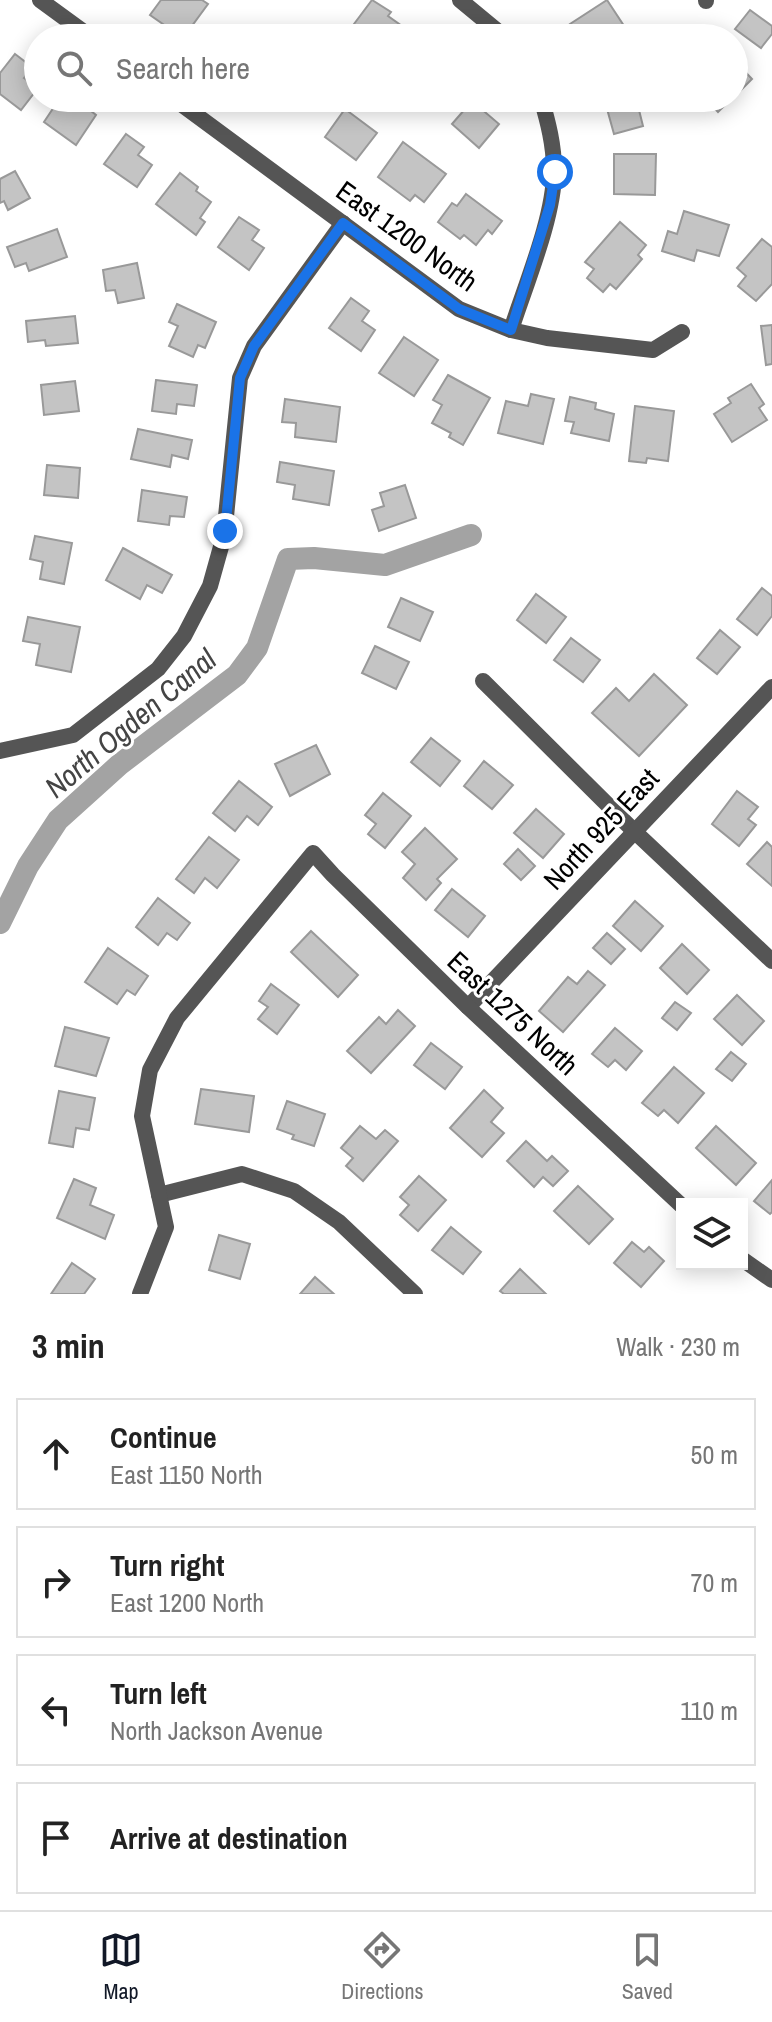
<!DOCTYPE html>
<html lang="en">
<head>
<meta charset="utf-8">
<style>
	:root { --surface:#fff; --page:#f2f2f2; --text:#222; --muted:#767676; --line:#e0e0e0; --accent:#111827 }
	body { margin:0; font-family:"Archivo Narrow",sans-serif; background:var(--page); color:var(--text) }
	.controls { position:absolute; right:24px; bottom:24px; display:grid; overflow:hidden; border-radius:0px; box-shadow:0 4px 20px #0003 }
	.controls button { width:72px; height:72px; display:grid; place-items:center; padding:0; border:0; border-bottom:2px solid var(--line); background:var(--surface); color:var(--text); font:40px sans-serif }
	.stop { position:absolute; width:24px; height:24px; margin:-18px; border:6px solid #1a73e8; border-radius:50%; background:#fff }
	.stop.end { background:#1a73e8; border-color:#fff; box-shadow:0 2px 8px #0008 }
	.list { margin:0; padding:0; list-style:none }
	h2 { display:flex; justify-content:space-between; align-items:center; height:104px; margin:0; padding:0 32px; font-size:34px }
	h2 small { font-size:26px; font-weight:400; color:var(--muted) }
	.list li { display:grid; grid-template-columns:52px 1fr auto; gap:24px; align-items:center; box-sizing:border-box; height:112px; margin:0 16px 16px; padding:0 16px; border:2px solid var(--line); border-radius:0px }
	.list b { display:block; font-size:30px; white-space:nowrap }
	.list p { margin:0; font-size:26px; white-space:nowrap; color:var(--muted) }
	.list em { font-size:26px; font-style:normal; color:var(--muted) }
	.icon { flex:none; width:44px; height:44px; fill:none; stroke:currentColor; stroke-width:2; stroke-linecap:round; stroke-linejoin:round }
	.map { position:relative; flex:none; width:772px; height:1294px; overflow:hidden }
	.search { position:absolute; background:var(--surface); box-shadow:0 4px 20px #0003; left:24px; right:24px; top:24px; height:88px; display:flex; align-items:center; gap:20px; box-sizing:border-box; padding:0 28px; border-radius:44px; color:var(--muted); font-size:30px }
	.sheet { height:616px; background:var(--surface) }
	nav { display:flex; justify-content:space-around; align-items:center; box-sizing:border-box; height:112px; border-top:2px solid var(--line); background:var(--surface); font-size:22px; color:var(--muted) }
	nav a { display:grid; justify-items:center; gap:4px }
	nav .on { color:var(--accent) }
	.map>svg:first-child { display:block }
	.lines { fill:none; stroke-linecap:round; stroke-linejoin:round }
	.canal { stroke:#a3a3a3; stroke-width:22 }
	.building { fill:#c4c4c4; stroke:#999; stroke-width:2 }
	.minor { stroke:#555; stroke-width:16 }
	.route { stroke:#1a73e8; stroke-width:10 }
	.labels { text-anchor:middle; dominant-baseline:central; stroke-width:6; stroke-linejoin:round; paint-order:stroke }
	.street-label { font-size:28px; fill:#000; stroke:#fff }
	.water-label { font-size:30px; font-style:italic; fill:#444; stroke:#fff }
</style>
</head>
<body>
<div class="map">
<svg width="772" height="1294" viewBox="0 0 772 1294">
	<rect width="100%" height="100%" fill="#fff"/>
	<g class="lines">
		<polyline class="canal" points="0,923 28,866 58,820 119,765 237,675 257,648 288,559 314,558 385,565 471,535"/>
	</g>
	<g class="building">
		<polygon points="161,0 202,0 208,4 183,38 150,15"/>
		<polygon points="372,0 391,12 388,16 402,26 393,38 363,38 351,28"/>
		<polygon points="607,0 632,38 579,38 570,24"/>
		<polygon points="750,10 772,26 772,34 761,48 735,29"/>
		<polygon points="15,54 32,67 24,78 38,88 21,110 0,94 0,73"/>
		<polygon points="734,60 752,79 734,97"/>
		<polygon points="60,98 75,98 96,115 76,145 44,122"/>
		<polygon points="264,98 308,98 300,109 288,101 281,110"/>
		<polygon points="604,98 636,98 643,126 614,134"/>
		<polygon points="705,98 732,98 718,112"/>
		<polygon points="472,101 499,124 479,148 452,124"/>
		<polygon points="345,109 377,133 356,160 325,137"/>
		<polygon points="126,134 144,147 138,155 152,165 137,187 104,164"/>
		<polygon points="403,142 446,174 424,202 415,195 410,201 378,177"/>
		<polygon points="614,154 656,154 655,195 614,194"/>
		<polygon points="15,171 30,198 8,210 4,201 0,203 0,179"/>
		<polygon points="180,173 198,187 196,191 211,202 200,218 205,222 196,235 156,204"/>
		<polygon points="466,194 502,221 492,234 488,230 476,245 464,235 460,239 438,222 452,203 457,206"/>
		<polygon points="684,211 729,225 719,256 697,250 694,261 662,251 668,231 677,234"/>
		<polygon points="239,217 259,230 252,240 264,248 249,270 218,247"/>
		<polygon points="620,222 646,245 638,255 642,259 616,289 610,284 603,292 587,278 594,269 585,262"/>
		<polygon points="57,229 67,257 29,271 26,263 15,267 7,247"/>
		<polygon points="762,239 772,247 772,284 756,301 738,286 746,276 737,268"/>
		<polygon points="137,263 144,298 118,303 115,290 106,291 103,270"/>
		<polygon points="351,298 369,311 362,321 375,330 361,351 329,328"/>
		<polygon points="177,304 216,322 205,348 198,345 193,357 169,346 178,326 169,322"/>
		<polygon points="75,316 78,343 46,346 45,340 28,342 26,321"/>
		<polygon points="772,325 772,364 766,365 761,326"/>
		<polygon points="404,337 438,360 414,396 379,373"/>
		<polygon points="448,375 490,398 463,445 449,437 451,433 432,423 442,405 433,400"/>
		<polygon points="156,380 197,385 194,406 177,404 176,414 152,411"/>
		<polygon points="75,381 79,411 44,415 41,385"/>
		<polygon points="751,384 764,404 759,408 767,420 732,442 714,414 731,403 728,398"/>
		<polygon points="531,394 554,399 543,444 498,433 506,401 528,406"/>
		<polygon points="570,397 596,403 595,409 614,414 609,441 571,433 574,422 565,421"/>
		<polygon points="285,399 340,407 336,442 295,437 296,423 282,422"/>
		<polygon points="635,406 674,411 668,461 647,458 646,463 629,461"/>
		<polygon points="138,429 192,440 188,459 172,455 170,467 131,459"/>
		<polygon points="280,462 334,471 329,505 293,499 295,485 277,482"/>
		<polygon points="47,465 80,468 78,498 44,495"/>
		<polygon points="405,485 416,518 379,531 372,510 384,506 380,493"/>
		<polygon points="142,490 187,497 184,517 170,516 169,525 138,521"/>
		<polygon points="35,536 72,543 64,584 40,579 43,562 30,559"/>
		<polygon points="123,548 172,575 162,593 147,585 140,599 106,580"/>
		<polygon points="762,588 772,596 772,616 757,635 737,619"/>
		<polygon points="536,594 566,617 546,643 517,620"/>
		<polygon points="401,598 433,612 420,641 388,627"/>
		<polygon points="28,617 80,627 71,672 36,665 40,644 23,641"/>
		<polygon points="720,630 740,647 717,674 697,658"/>
		<polygon points="571,638 600,660 583,682 554,660"/>
		<polygon points="375,646 409,662 396,689 362,673"/>
		<polygon points="654,674 687,705 639,756 592,713 616,688 629,701"/>
		<polygon points="431,738 460,761 440,786 411,762"/>
		<polygon points="316,745 330,774 290,796 275,764"/>
		<polygon points="484,761 513,785 492,809 464,786"/>
		<polygon points="239,781 272,807 258,825 247,816 235,831 213,813"/>
		<polygon points="737,791 758,807 748,819 756,825 739,846 712,824"/>
		<polygon points="383,793 411,816 385,848 368,834 376,824 365,815"/>
		<polygon points="536,809 564,834 543,858 514,833"/>
		<polygon points="425,828 457,859 437,879 441,883 426,900 403,878 415,864 402,852"/>
		<polygon points="209,837 239,860 217,888 205,878 194,893 176,879"/>
		<polygon points="767,842 772,847 772,886 747,864"/>
		<polygon points="518,849 535,866 521,880 504,864"/>
		<polygon points="452,889 485,916 468,937 435,910"/>
		<polygon points="158,898 190,923 177,940 167,933 158,945 136,927"/>
		<polygon points="635,901 663,926 641,951 613,926"/>
		<polygon points="311,931 358,975 338,997 291,952"/>
		<polygon points="607,933 625,949 611,964 593,948"/>
		<polygon points="682,944 709,970 687,994 660,968"/>
		<polygon points="108,948 148,976 135,995 127,990 117,1004 85,982"/>
		<polygon points="588,971 605,985 563,1032 539,1011 568,977 577,984"/>
		<polygon points="271,984 299,1005 277,1034 258,1019 268,1007 259,1001"/>
		<polygon points="737,995 764,1021 742,1045 714,1019"/>
		<polygon points="675,1002 691,1013 677,1030 662,1018"/>
		<polygon points="398,1010 415,1026 371,1073 347,1051 379,1017 386,1024"/>
		<polygon points="65,1027 109,1038 96,1076 55,1066"/>
		<polygon points="615,1028 642,1051 626,1070 615,1060 608,1067 592,1054"/>
		<polygon points="431,1043 462,1067 445,1089 414,1065"/>
		<polygon points="731,1052 746,1064 732,1081 716,1069"/>
		<polygon points="674,1067 704,1093 678,1123 664,1110 658,1116 642,1103"/>
		<polygon points="201,1089 254,1096 249,1132 195,1124"/>
		<polygon points="484,1090 503,1108 491,1122 504,1133 482,1157 450,1128"/>
		<polygon points="59,1091 95,1098 89,1130 76,1128 73,1147 49,1143"/>
		<polygon points="287,1101 325,1114 314,1146 292,1139 294,1135 277,1129"/>
		<polygon points="360,1126 376,1139 385,1130 398,1141 363,1181 346,1166 353,1158 341,1148"/>
		<polygon points="716,1126 756,1163 736,1185 696,1148"/>
		<polygon points="526,1141 547,1161 552,1156 568,1171 553,1186 543,1177 534,1187 507,1161"/>
		<polygon points="419,1176 446,1200 418,1231 400,1215 409,1205 400,1197"/>
		<polygon points="74,1179 96,1188 90,1205 114,1215 105,1239 57,1218"/>
		<polygon points="772,1180 772,1212 770,1214 754,1201"/>
		<polygon points="578,1186 613,1219 589,1244 554,1211"/>
		<polygon points="451,1227 481,1252 463,1274 432,1250"/>
		<polygon points="219,1235 250,1244 240,1279 209,1270"/>
		<polygon points="632,1242 644,1252 649,1247 664,1261 641,1287 614,1263"/>
		<polygon points="72,1263 95,1279 84,1294 51,1294"/>
		<polygon points="520,1269 546,1294 504,1294 500,1291"/>
		<polygon points="315,1277 334,1294 300,1294"/>
	</g>
	<g class="lines">
		<g class="minor">
			<polyline points="40,0 92,38"/>
			<polyline points="460,0 506,38"/>
			<polyline points="706,1 706,0"/>
			<polyline points="173,98 459,309 511,330 547,338 653,350 682,332"/>
			<path d="M511,330C525,286 555,215 554,170C554,145 548,122 541,98"/>
			<polyline points="483,681 634,831 772,961"/>
			<polyline points="0,751 73,735 158,669 184,636 210,586 224,536 240,378 254,346 343,223"/>
			<polyline points="468,1007 772,687"/>
			<polyline points="159,1195 242,1174 294,1191 339,1222 415,1294"/>
			<polyline points="742,1259 772,1280"/>
			<polyline points="140,1294 166,1227 142,1116 150,1070 177,1018 313,853 333,875 468,1007 682,1206"/>
		</g>
	</g>
	<g class="lines">
		<polyline class="route" points="225,531 240,378 254,346 343,223 459,309 511,330 550,205 555,172"/>
	</g>
	<g class="labels">
		<g class="street-label">
			<text transform="translate(407 236) rotate(36)">East 1200 North</text>
			<text transform="translate(601 829) rotate(-47)">North 925 East</text>
			<text transform="translate(513 1013) rotate(43)">East 1275 North</text>
		</g>
		<g class="water-label">
			<text transform="translate(130 723) rotate(-40)">North Ogden Canal</text>
		</g>
	</g>
</svg>
<div class="controls">
<button><svg class="icon" aria-label="layers" viewBox="0 0 24 24"><path d="M12 4l9 5-9 5-9-5zM3 14l9 5 9-5"/></svg></button>
</div>
<div class="stop" style="left:555px;top:172px"></div>
<div class="stop end" style="left:225px;top:531px"></div>
<div class="search"><svg class="icon" aria-label="search" viewBox="0 0 24 24"><circle cx="10" cy="10" r="6"/><path d="M15 15l6 6"/></svg>Search here</div>
</div>
<section class="sheet">
<h2>3 min<small>Walk · 230 m</small></h2>
<ul class="list">
<li><svg class="icon" aria-label="ahead" viewBox="0 0 24 24"><path d="M12 20V5M6 11l6-6 6 6"/></svg><div><b>Continue</b><p>East 1150 North</p></div><em>50 m</em></li>
<li><svg class="icon" aria-label="right" viewBox="0 0 24 24"><path d="M7 20v-9h11M14 6l5 5-5 5"/></svg><div><b>Turn right</b><p>East 1200 North</p></div><em>70 m</em></li>
<li><svg class="icon" aria-label="left" viewBox="0 0 24 24"><path d="M17 20v-9H6M10 6l-5 5 5 5"/></svg><div><b>Turn left</b><p>North Jackson Avenue</p></div><em>110 m</em></li>
<li><svg class="icon" aria-label="arrive" viewBox="0 0 24 24"><path d="M6 21V4h12l-3 4 3 4H6"/></svg><div><b>Arrive at destination</b></div></li>
</ul>
</section>
<nav>
<a class="on"><svg class="icon" aria-label="map" viewBox="0 0 24 24"><path d="M3 6l6-2 6 2 6-2v14l-6 2-6-2-6 2zM9 4v14M15 6v14"/></svg>Map</a>
<a><svg class="icon" aria-label="directions" viewBox="0 0 24 24"><path d="M12 3l9 9-9 9-9-9zM9 14v-3h6M13 9l2 2-2 2"/></svg>Directions</a>
<a><svg class="icon" aria-label="saved" viewBox="0 0 24 24"><path d="M7 4h10v16l-5-4-5 4z"/></svg>Saved</a>
</nav>
</body>
</html>
